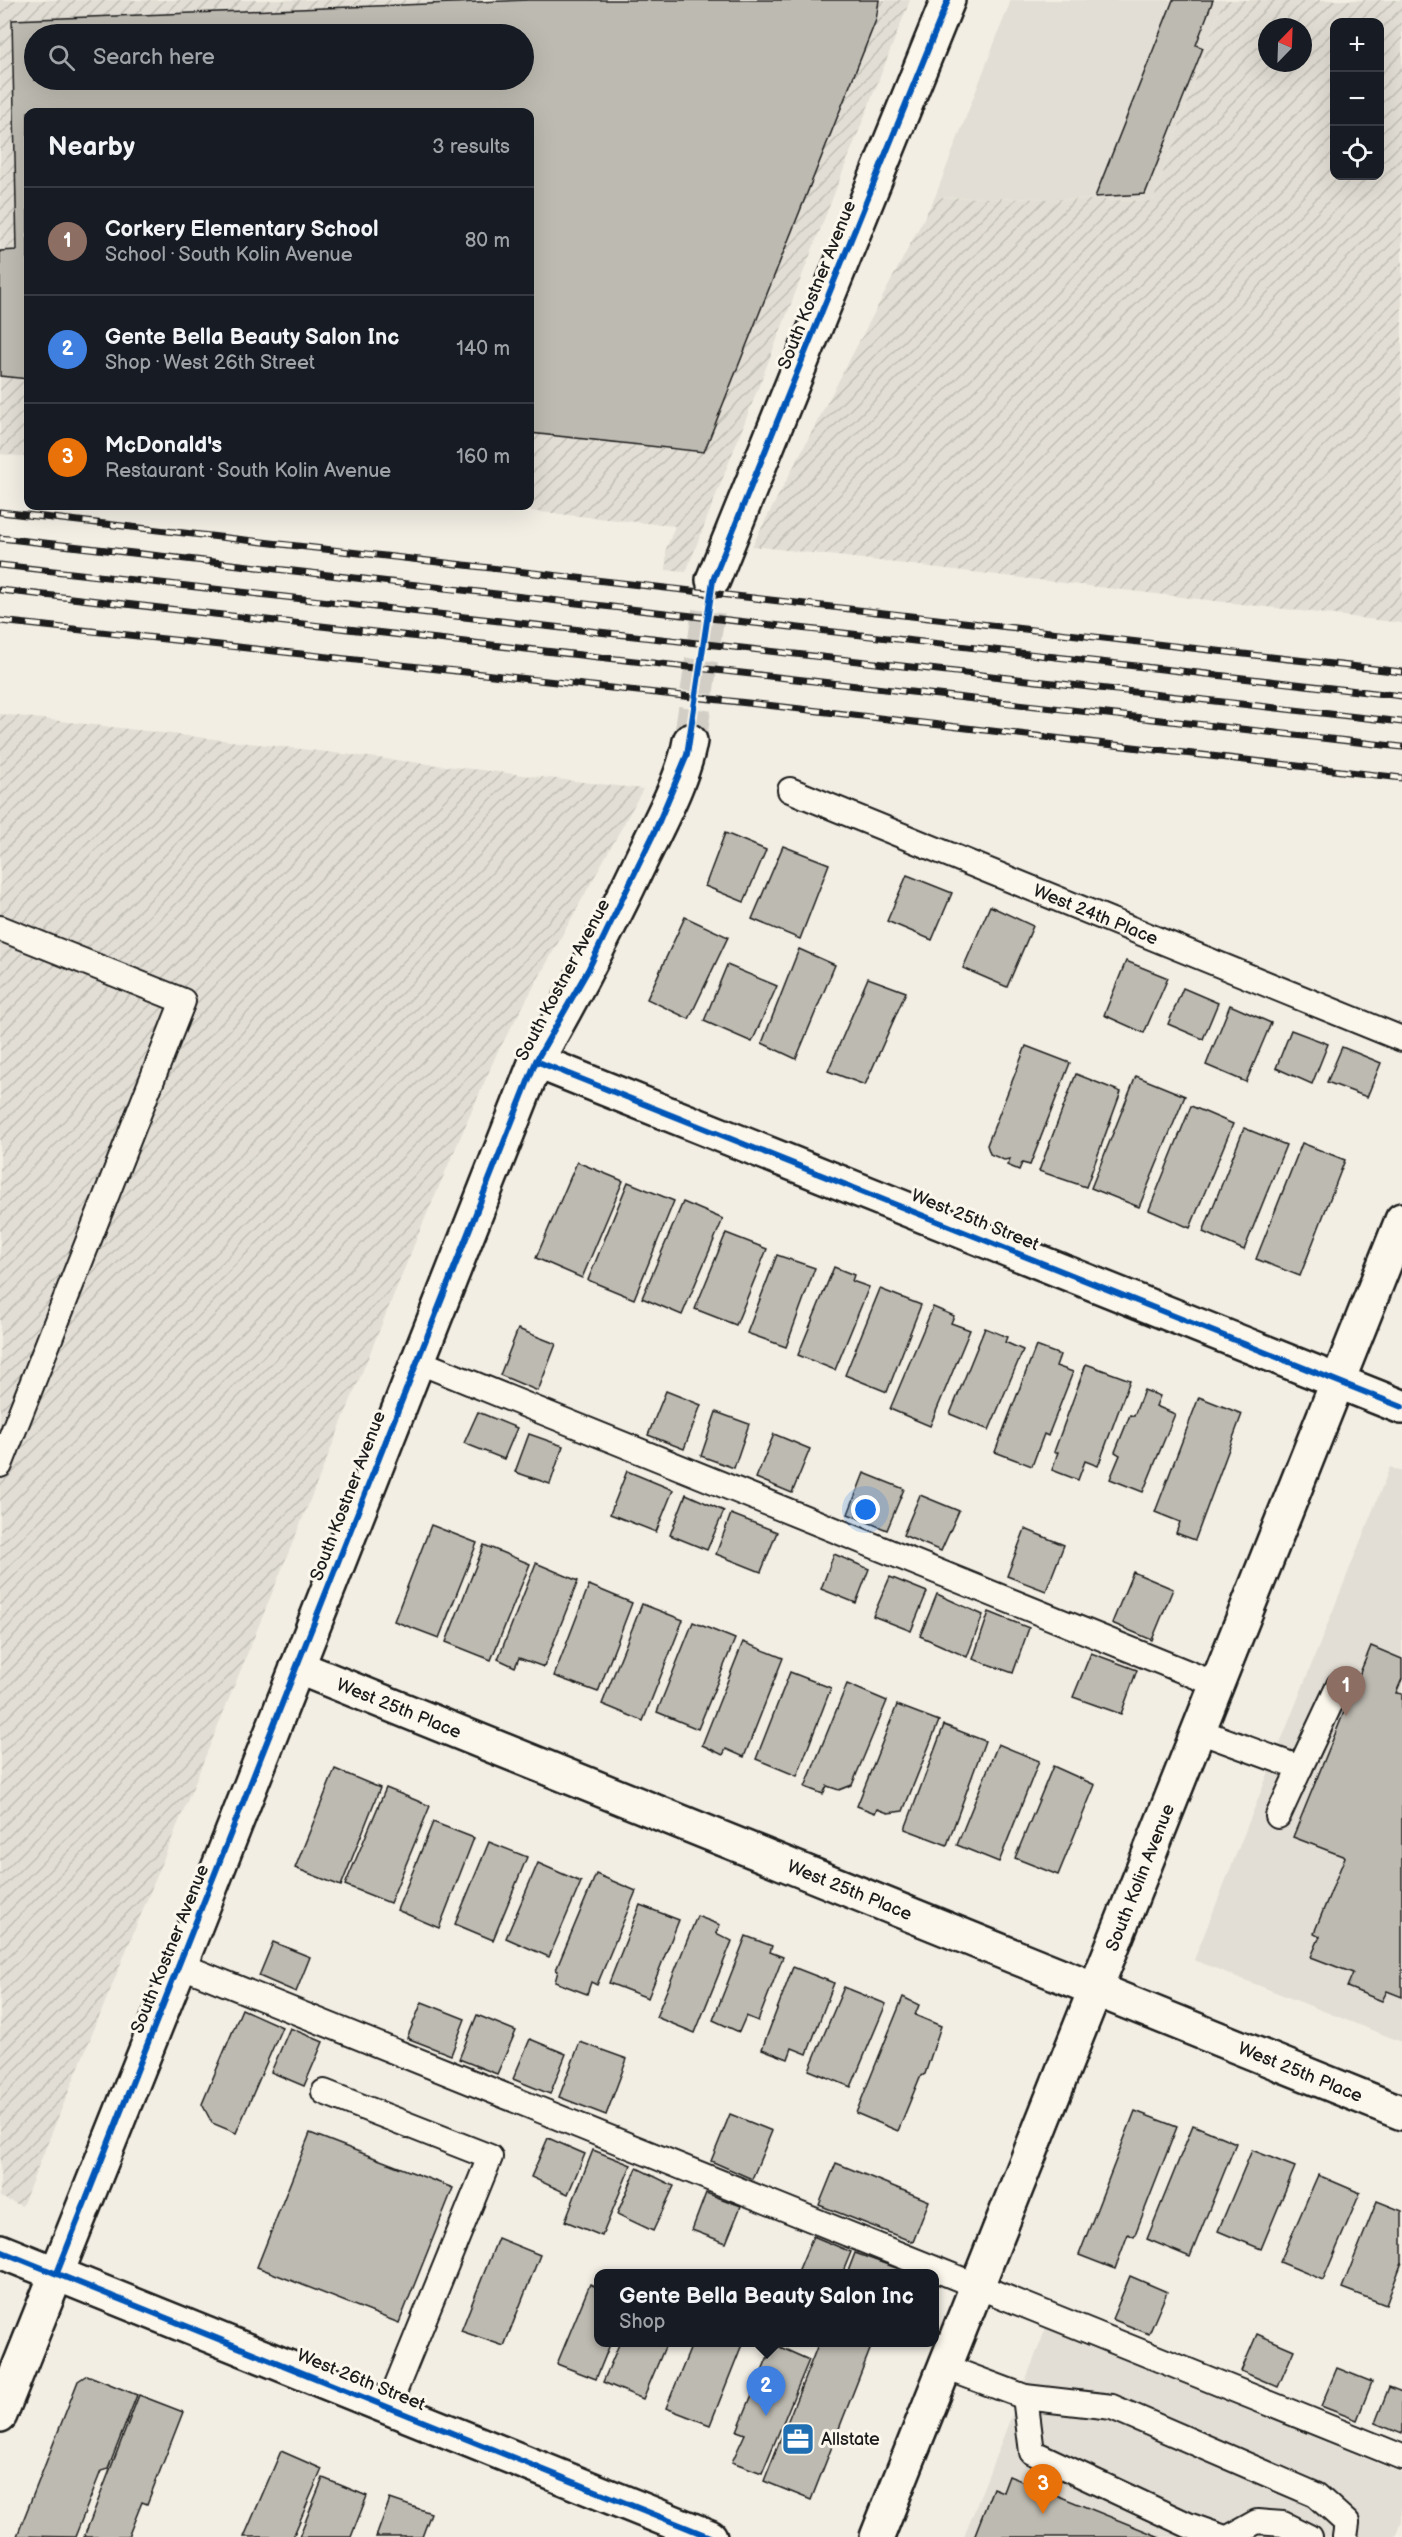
<!DOCTYPE html>
<html lang="en">
<head>
<meta charset="utf-8">
<style>
	:root { --surface:#171b24; --page:#20242c; --text:#f1f3f6; --muted:#9ea1a6; --line:#363941; --accent:#7c3aed }
	body { margin:0; font-family:"Balsamiq Sans",sans-serif; background:var(--page); color:var(--text) }
	.controls { position:absolute; right:18px; top:18px; display:grid; overflow:hidden; border-radius:12px; box-shadow:0 6px 24px #0002 }
	.controls button { width:54px; height:54px; display:grid; place-items:center; padding:0; border:0; border-bottom:2px solid var(--line); background:var(--surface); color:var(--text); font:30px sans-serif }
	.compass { position:absolute; left:1258px; top:18px; width:54px; height:54px; border-radius:50%; background:var(--surface); box-shadow:0 6px 24px #0002; rotate:23deg }
	.you { position:absolute; left:866px; top:1510px; width:21px; height:21px; margin:-15px; border:4px solid #fff; border-radius:50%; background:#1a73e8; box-shadow:0 0 0 9px #1a73e833 }
	.badge { display:grid; place-items:center; width:39px; height:39px; border-radius:50%; background:var(--accent); color:#fff; font-size:20px; font-weight:700 }
	.pin { position:absolute; translate:-50% -50px; filter:drop-shadow(0 2px 3px #0008) }
	.pin::after { content:''; position:absolute; top:32px; width:21px; height:18px; background:inherit; clip-path:polygon(0 0,100% 0,50% 100%) }
	.popup { position:absolute; left:594px; top:2269px; width:345px; height:78px; box-sizing:border-box; display:grid; place-content:center; border-radius:12px; background:var(--surface); filter:drop-shadow(0 2px 4px #0005); font-size:20px; white-space:nowrap; color:var(--muted) }
	.popup b { font-size:22px; color:var(--text) }
	.popup::after { content:''; position:absolute; left:50%; top:100%; margin-left:-12px; border:12px solid transparent; border-top-color:var(--surface) }
	.list { margin:0; padding:0; list-style:none }
	h2 { display:flex; justify-content:space-between; align-items:center; height:78px; margin:0; padding:0 24px; font-size:26px }
	h2 small { font-size:20px; font-weight:400; color:var(--muted) }
	.list li { display:grid; grid-template-columns:39px 1fr auto; gap:18px; align-items:center; box-sizing:border-box; height:108px; padding:0 24px; border-top:2px solid var(--line) }
	.list b { display:block; font-size:22px; white-space:nowrap }
	.list p { margin:0; font-size:20px; white-space:nowrap; color:var(--muted) }
	.list em { font-size:20px; font-style:normal; color:var(--muted) }
	.icon { flex:none; width:33px; height:33px; fill:none; stroke:currentColor; stroke-width:2; stroke-linecap:round; stroke-linejoin:round }
	.map { position:relative; flex:none; width:1402px; height:2537px; overflow:hidden }
	.search { position:absolute; background:var(--surface); box-shadow:0 6px 24px #0002; left:24px; top:24px; width:510px; height:66px; display:flex; align-items:center; gap:15px; box-sizing:border-box; padding:0 21px; border-radius:33px; color:var(--muted); font-size:22px }
	.panel { position:absolute; background:var(--surface); box-shadow:0 6px 24px #0002; left:24px; top:108px; width:510px; height:402px; border-radius:12px }
	.map>svg:first-child { display:block }
	.built { fill:#e2ded5 }
	.industrial { fill:url(#industrial-furrows); fill-rule:evenodd }
	.building { fill:#bdbab1; stroke:#1c1c1c; stroke-width:1.5; fill-rule:evenodd }
	.lines { fill:none; stroke-linecap:round; stroke-linejoin:round }
	.secondary-tunnel { stroke:#d2cec6; stroke-width:33; stroke-dasharray:33 16; stroke-linecap:butt }
	.lane-casing { stroke:#1c1c1c; stroke-width:28 }
	.street-casing { stroke:#1c1c1c; stroke-width:38 }
	.secondary-casing { stroke:#1c1c1c; stroke-width:38 }
	.lane { stroke:#fbf7ec; stroke-width:24 }
	.street { stroke:#fbf7ec; stroke-width:33 }
	.secondary { stroke:#fbf7ec; stroke-width:33 }
	.rail-casing { stroke:#1c1c1c; stroke-width:7 }
	.rail { stroke:#fbf7ec; stroke-width:4.5; stroke-dasharray:14; stroke-linecap:butt }
	.cycleway-casing { stroke:#fbf7ec; stroke-width:10 }
	.cycleway { stroke:#0057b8; stroke-width:6 }
	.labels { text-anchor:middle; dominant-baseline:central; stroke-width:6; stroke-linejoin:round; paint-order:stroke }
	.street-label { font-size:18px; fill:#1c1c1c; stroke:#fbf7ec }
	.poi-label { font-size:18px; fill:#1c1c1c; stroke:#fbf7ec; text-anchor:start }
</style>
</head>
<body>
<div class="map">
<svg width="1402" height="2537" viewBox="0 0 1402 2537">
	<defs>
		<pattern id="industrial-furrows" width="10" height="10" patternUnits="userSpaceOnUse" patternTransform="scale(1.5)"><rect width="10" height="10" fill="#e2ded5"/><path d="M-1 1l2-2M0 10L10 0M9 11l2-2" fill="none" stroke="#c1beb6"/></pattern>
	</defs>
	<rect width="100%" height="100%" fill="#f2eee4"/>
	<filter id="ink" filterUnits="userSpaceOnUse"><feTurbulence type="fractalNoise" baseFrequency=".0167" numOctaves="2"/><feDisplacementMap in="SourceGraphic" scale="12" xChannelSelector="R" yChannelSelector="G"/><feConvolveMatrix kernelMatrix="1 2 1 2 8 2 1 2 1" color-interpolation-filters="sRGB"/></filter>
	<g filter="url(#ink)">
		<g class="built">
			<polygon points="1011,0 1223,0 1153,201 935,197"/>
			<polygon points="1390,1467 1402,1472 1402,2042 1194,1960"/>
			<polygon points="1046,2328 1402,2473 1402,2522 1396,2537 964,2537"/>
		</g>
		<g class="industrial">
			<path d="M0,0H910L686,572L666,570V549L675,526L481,506H530V112H28V457L0,454ZM34,34H524V80H34Z"/>
			<path d="M1223,0H1402V623L752,546L935,197L1153,201ZM1380,22V176H1334V22ZM1267,27H1303V63H1267Z"/>
			<polygon points="0,714 643,789 497,1053 423,1223 22,2206 0,2197"/>
		</g>
		<g class="building">
			<path d="M529,0H879L876,20L704,452L530,433V112H28V379L0,376V251L17,250L12,20ZM34,34H524V80H34Z"/>
			<polygon points="1173,0 1213,0 1196,45 1203,48 1145,194 1095,197"/>
			<polygon points="725,833 766,850 744,902 705,886"/>
			<polygon points="783,846 829,864 800,939 752,919"/>
			<polygon points="907,875 952,893 932,940 887,921"/>
			<polygon points="990,906 1033,926 1007,987 963,968"/>
			<polygon points="685,917 728,937 689,1019 647,999"/>
			<polygon points="799,949 835,965 796,1059 762,1043"/>
			<polygon points="1126,961 1168,978 1144,1033 1104,1015"/>
			<polygon points="727,965 777,986 752,1042 704,1021"/>
			<polygon points="868,978 906,992 865,1085 828,1071"/>
			<polygon points="1183,988 1218,1003 1203,1039 1168,1024"/>
			<polygon points="1230,1005 1271,1023 1246,1082 1206,1065"/>
			<polygon points="1291,1030 1328,1044 1312,1084 1276,1068"/>
			<polygon points="1026,1046 1070,1063 1030,1165 1022,1163 1019,1170 1007,1165 1010,1159 1004,1160 990,1154 987,1145"/>
			<polygon points="1342,1047 1381,1063 1367,1097 1327,1082"/>
			<polygon points="1076,1074 1121,1092 1086,1187 1039,1171"/>
			<polygon points="1136,1076 1185,1096 1139,1207 1091,1188"/>
			<polygon points="1191,1106 1233,1124 1190,1228 1149,1210"/>
			<polygon points="1244,1128 1286,1145 1244,1250 1203,1232"/>
			<polygon points="1302,1143 1345,1160 1300,1276 1256,1259"/>
			<polygon points="577,1162 623,1181 582,1278 536,1258"/>
			<polygon points="628,1182 674,1201 634,1299 588,1280"/>
			<polygon points="683,1202 723,1219 682,1315 642,1298"/>
			<polygon points="726,1233 767,1249 736,1325 695,1309"/>
			<polygon points="777,1255 815,1268 786,1347 747,1333"/>
			<polygon points="834,1267 854,1275 852,1281 869,1287 835,1370 798,1355"/>
			<polygon points="880,1289 921,1305 887,1392 845,1375"/>
			<polygon points="933,1307 954,1316 951,1323 970,1330 930,1426 890,1409"/>
			<polygon points="985,1328 1007,1337 1005,1342 1023,1350 989,1430 950,1414"/>
			<polygon points="518,1329 556,1344 538,1391 500,1375"/>
			<polygon points="1036,1346 1060,1355 1056,1366 1073,1372 1048,1436 1044,1434 1032,1466 995,1452"/>
			<polygon points="1086,1364 1130,1380 1098,1466 1085,1461 1078,1480 1052,1470 1058,1452 1054,1452"/>
			<polygon points="1144,1390 1160,1396 1156,1406 1175,1414 1143,1492 1110,1479 1120,1455 1115,1452 1130,1415 1134,1416"/>
			<polygon points="666,1391 701,1405 684,1449 648,1435"/>
			<polygon points="1199,1397 1242,1414 1195,1540 1176,1533 1180,1522 1155,1512"/>
			<polygon points="478,1412 517,1428 504,1459 464,1443"/>
			<polygon points="716,1412 749,1424 734,1468 701,1456"/>
			<polygon points="529,1434 563,1446 550,1484 515,1472"/>
			<polygon points="774,1434 810,1449 792,1493 756,1478"/>
			<polygon points="627,1471 673,1490 656,1532 610,1514"/>
			<polygon points="864,1473 904,1489 887,1530 848,1514"/>
			<polygon points="686,1494 724,1511 707,1550 670,1535"/>
			<polygon points="920,1495 959,1511 941,1551 903,1535"/>
			<polygon points="731,1514 777,1532 761,1572 716,1554"/>
			<polygon points="431,1525 477,1543 439,1638 394,1621"/>
			<polygon points="1025,1529 1064,1545 1046,1591 1007,1576"/>
			<polygon points="484,1545 530,1564 491,1660 446,1642"/>
			<polygon points="834,1554 869,1569 856,1603 821,1589"/>
			<polygon points="536,1563 578,1581 544,1667 519,1658 515,1667 498,1659"/>
			<polygon points="1133,1572 1173,1589 1152,1640 1112,1623"/>
			<polygon points="890,1577 927,1592 911,1631 873,1616"/>
			<polygon points="589,1585 632,1603 598,1692 554,1676"/>
			<polygon points="937,1594 983,1615 967,1657 920,1636"/>
			<polygon points="642,1604 683,1620 643,1721 602,1704"/>
			<polygon points="989,1612 1029,1628 1013,1673 973,1659"/>
			<polygon points="693,1622 735,1639 698,1729 657,1712"/>
			<polygon points="743,1642 783,1658 744,1757 726,1749 723,1755 702,1745"/>
			<polygon points="1371,1646 1402,1659 1402,1679 1396,1693 1402,1694 1402,1997 1387,1991 1382,2001 1347,1987 1353,1973 1311,1957 1320,1936 1314,1933 1345,1857 1293,1837"/>
			<polygon points="1091,1653 1137,1670 1121,1714 1073,1697"/>
			<polygon points="790,1672 831,1688 797,1776 756,1759"/>
			<polygon points="847,1684 887,1701 852,1785 839,1790 827,1786 823,1794 805,1787"/>
			<polygon points="897,1705 939,1721 903,1811 888,1813 877,1809 875,1813 857,1806"/>
			<polygon points="944,1725 985,1741 947,1845 905,1829"/>
			<polygon points="998,1744 1039,1761 999,1862 957,1845"/>
			<polygon points="1053,1766 1095,1785 1058,1875 1015,1858"/>
			<polygon points="335,1769 380,1788 341,1886 295,1868"/>
			<polygon points="386,1788 430,1806 390,1903 345,1885"/>
			<polygon points="433,1822 474,1838 439,1928 397,1910"/>
			<polygon points="489,1842 527,1857 493,1940 455,1924"/>
			<polygon points="538,1863 581,1882 549,1957 506,1938"/>
			<polygon points="596,1874 636,1891 597,1985 591,1982 587,1994 555,1982 558,1971 556,1970"/>
			<polygon points="640,1905 679,1920 648,1998 609,1983"/>
			<polygon points="697,1916 720,1925 716,1933 732,1941 695,2033 656,2017"/>
			<polygon points="746,1936 772,1946 770,1952 783,1957 758,2021 746,2016 739,2032 713,2020"/>
			<polygon points="273,1942 310,1957 296,1992 259,1976"/>
			<polygon points="793,1967 834,1983 807,2054 792,2048 788,2059 762,2049"/>
			<polygon points="844,1987 886,2004 851,2087 809,2070"/>
			<polygon points="903,1997 919,2005 915,2015 941,2026 925,2074 920,2077 898,2131 856,2113"/>
			<polygon points="422,2002 465,2019 451,2055 407,2038"/>
			<polygon points="242,2009 282,2027 236,2133 212,2123 202,2104"/>
			<polygon points="477,2015 516,2031 497,2074 459,2059"/>
			<polygon points="290,2028 323,2042 304,2086 271,2072"/>
			<polygon points="530,2039 566,2054 550,2094 513,2079"/>
			<polygon points="580,2042 627,2059 606,2115 559,2097"/>
			<polygon points="1135,2111 1177,2127 1134,2237 1128,2234 1115,2269 1079,2255"/>
			<polygon points="730,2114 772,2131 752,2179 711,2161"/>
			<polygon points="1193,2125 1236,2143 1190,2257 1147,2239"/>
			<polygon points="310,2133 453,2188 399,2323 257,2267"/>
			<polygon points="548,2138 585,2154 568,2194 531,2177"/>
			<polygon points="593,2150 631,2165 602,2236 565,2221"/>
			<polygon points="1252,2150 1295,2167 1261,2249 1218,2231"/>
			<polygon points="836,2163 929,2201 913,2242 819,2205"/>
			<polygon points="637,2168 674,2186 653,2231 617,2214"/>
			<polygon points="1318,2175 1360,2193 1323,2280 1280,2262"/>
			<polygon points="706,2193 741,2206 726,2243 692,2230"/>
			<polygon points="1377,2201 1402,2211 1402,2262 1386,2305 1342,2288"/>
			<polygon points="813,2236 851,2252 842,2274 797,2274"/>
			<polygon points="498,2238 540,2255 504,2346 461,2331"/>
			<polygon points="855,2253 902,2270 901,2274 847,2274"/>
			<polygon points="1130,2276 1167,2292 1149,2334 1112,2319"/>
			<polygon points="590,2284 598,2288 598,2342 611,2342 596,2379 557,2364"/>
			<polygon points="1257,2334 1294,2350 1278,2387 1241,2371"/>
			<polygon points="620,2342 667,2342 643,2399 603,2382"/>
			<polygon points="693,2342 743,2342 710,2425 666,2408"/>
			<polygon points="819,2342 873,2342 811,2500 764,2481"/>
			<polygon points="773,2344 809,2360 762,2473 732,2462 745,2434 737,2431"/>
			<polygon points="1337,2368 1372,2382 1357,2420 1321,2406"/>
			<polygon points="87,2375 137,2395 108,2469 101,2471 75,2537 17,2536 78,2381"/>
			<polygon points="1389,2387 1402,2392 1402,2434 1375,2423"/>
			<polygon points="139,2395 183,2412 147,2504 142,2502 128,2537 84,2537"/>
			<polygon points="281,2451 322,2469 293,2537 244,2537"/>
			<polygon points="1009,2476 1160,2537 974,2537 993,2488 1003,2492"/>
			<polygon points="323,2478 367,2496 351,2537 299,2537"/>
			<polygon points="390,2499 431,2513 422,2537 376,2537"/>
		</g>
		<g class="lines">
			<polyline class="secondary-tunnel" points="690,741 713,580"/>
			<defs>
				<g id="lane">
					<path id="s1" d="M790,790L1402,1039"/>
					<polyline points="0,928 183,1001 0,1465"/>
					<polyline points="417,1361 1218,1685"/>
					<polyline points="1199,1731 1300,1768 1339,1685"/>
					<polyline points="1278,1816 1300,1768"/>
					<polyline points="180,1965 1402,2457"/>
					<polyline points="324,2092 490,2157 388,2407"/>
					<polyline points="945,2367 1025,2397 1112,2407 1316,2495 1347,2523 1345,2537"/>
					<polyline points="1025,2397 1032,2452 1188,2525 1222,2537"/>
					<polyline points="1230,2537 1257,2522 1283,2524 1309,2537"/>
				</g>
				<g id="street">
					<polyline points="536,1061 1402,1407"/>
					<path id="s2" d="M297,1667L1402,2113"/>
					<path id="s3" d="M877,2537L1402,1220"/>
				</g>
				<g id="secondary">
					<polyline points="713,580 948,0"/>
					<polyline points="0,2251 710,2537"/>
					<path d="M0,2415L180,1965L536,1061C575,994 610,926 643,856C659,823 684,777 690,741"/>
				</g>
			</defs>
			<use href="#lane" class="lane-casing"/>
			<use href="#street" class="street-casing"/>
			<use href="#secondary" class="secondary-casing"/>
			<use href="#lane" class="lane"/>
			<use href="#street" class="street"/>
			<use href="#secondary" class="secondary"/>
			<defs>
				<g id="rail">
					<polyline points="0,512 1402,672"/>
					<polyline points="0,538 1402,696"/>
					<polyline points="0,565 1402,722"/>
					<polyline points="0,590 1402,747"/>
					<polyline points="0,621 766,705 1402,778"/>
				</g>
			</defs>
			<use href="#rail" class="rail-casing"/>
			<use href="#rail" class="rail"/>
			<defs>
				<g id="cycleway">
					<polyline points="536,1061 1402,1407"/>
					<polyline points="0,2251 710,2537"/>
					<polyline points="57,2273 536,1061 588,970 655,831 687,755 713,580 948,0"/>
				</g>
			</defs>
			<use href="#cycleway" class="cycleway-casing"/>
			<use href="#cycleway" class="cycleway"/>
		</g>
	</g>
	<defs>
		<symbol id="office-square" viewBox="-11 -11 22 22"><rect x="-9" y="-9" width="18" height="18" rx="4" fill="#1f6fb2" stroke="#fbf7ec"/><path d="M-6-3h4V-5.5h4V-3h4V5H-6ZM-1-4.5V-3h2v-1.5ZM-6 0V1H6V0Z" fill="#fff"/></symbol>
	</defs>
	<g fill-rule="evenodd">
		<use href="#office-square" x="779" y="2420" width="38" height="38"/>
	</g>
	<g class="labels">
		<g class="street-label">
			<text transform="translate(817 285) rotate(-68)">South Kostner Avenue</text>
			<text stroke="none"><textPath href="#s1" startOffset="330">West 24th Place</textPath></text>
			<text transform="translate(563 980) rotate(-62)">South Kostner Avenue</text>
			<text transform="translate(975 1220) rotate(22)">West 25th Street</text>
			<text transform="translate(348 1496) rotate(-69)">South Kostner Avenue</text>
			<text stroke="none"><textPath href="#s2" startOffset="110">West 25th Place</textPath></text>
			<text stroke="none"><textPath href="#s3" startOffset="710">South Kolin Avenue</textPath></text>
			<text stroke="none"><textPath href="#s2" startOffset="596">West 25th Place</textPath></text>
			<text transform="translate(170 1949) rotate(-68)">South Kostner Avenue</text>
			<text stroke="none"><textPath href="#s2" startOffset="1082">West 25th Place</textPath></text>
			<text transform="translate(361 2380) rotate(22)">West 26th Street</text>
		</g>
		<g class="poi-label">
			<text x="821" y="2439">Allstate</text>
		</g>
	</g>
</svg>
<div class="controls">
<button>+</button>
<button>−</button>
<button><svg class="icon" aria-label="locate" viewBox="0 0 24 24"><circle cx="12" cy="12" r="6"/><path d="M12 2v4M12 18v4M2 12h4M18 12h4"/></svg></button>
</div>
<svg class="compass" viewBox="-18 -18 36 36"><path d="M0-13l5 13h-10z" fill="#e53935"/><path d="M0 13l5-13h-10z" fill="#9ea1a6"/></svg>
<div class="you"></div>
<div class="pin badge" style="left:1346px;top:1716px;background:#8d6e63">1</div>
<div class="pin badge" style="left:766px;top:2416px;background:#3f7fe0">2</div>
<div class="popup"><b>Gente Bella Beauty Salon Inc</b>Shop</div>
<div class="pin badge" style="left:1043px;top:2514px;background:#e8710a">3</div>
<div class="search"><svg class="icon" aria-label="search" viewBox="0 0 24 24"><circle cx="10" cy="10" r="6"/><path d="M15 15l6 6"/></svg>Search here</div>
<section class="panel">
<h2>Nearby<small>3 results</small></h2>
<ul class="list">
<li><span class="badge" style="background:#8d6e63">1</span><div><b>Corkery Elementary School</b><p>School · South Kolin Avenue</p></div><em>80 m</em></li>
<li><span class="badge" style="background:#3f7fe0">2</span><div><b>Gente Bella Beauty Salon Inc</b><p>Shop · West 26th Street</p></div><em>140 m</em></li>
<li><span class="badge" style="background:#e8710a">3</span><div><b>McDonald's</b><p>Restaurant · South Kolin Avenue</p></div><em>160 m</em></li>
</ul>
</section>
</div>
</body>
</html>
